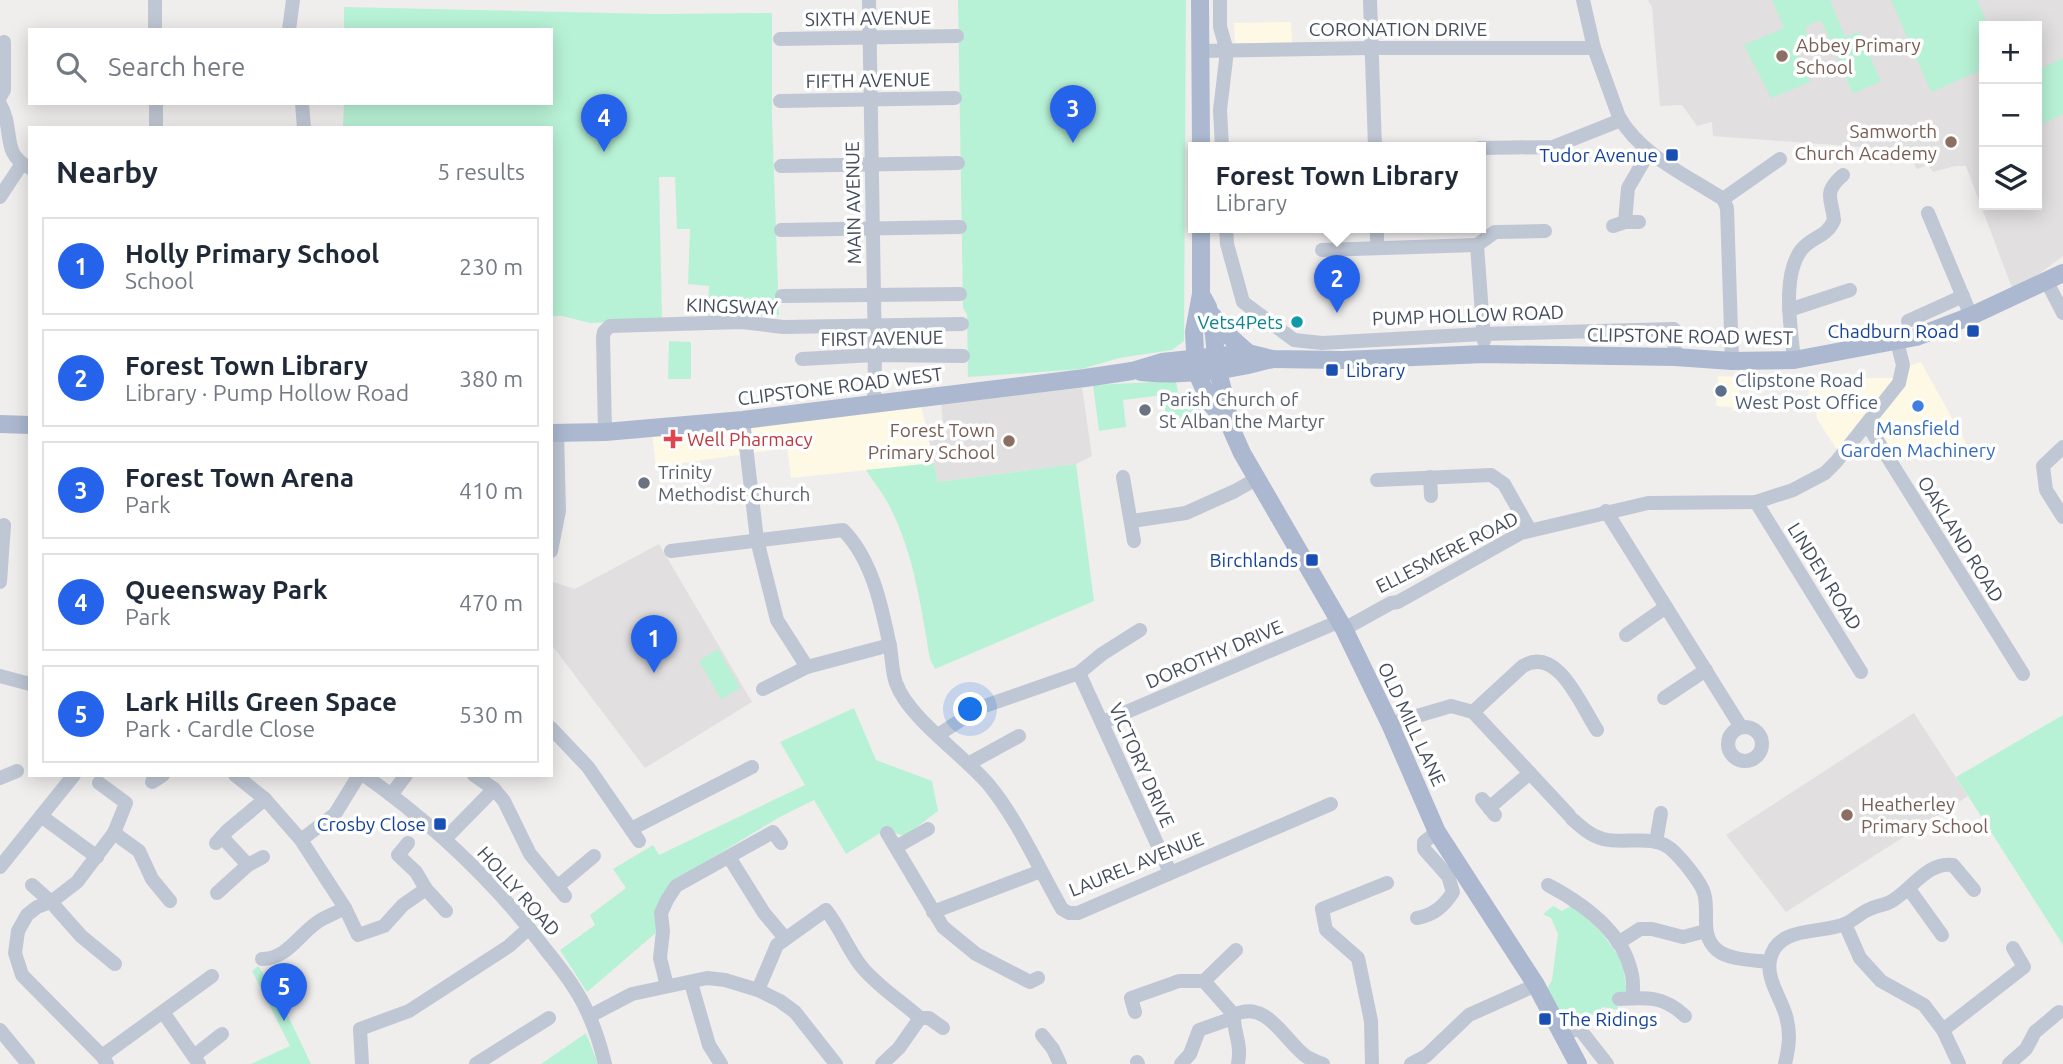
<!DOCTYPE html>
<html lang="en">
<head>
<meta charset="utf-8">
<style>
	:root { --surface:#fff; --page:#f2f2f3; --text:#1f2937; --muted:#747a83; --line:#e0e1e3; --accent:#2563eb }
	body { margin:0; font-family:Ubuntu,sans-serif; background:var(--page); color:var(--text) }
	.controls { position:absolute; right:21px; top:21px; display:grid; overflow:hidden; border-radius:0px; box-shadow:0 4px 18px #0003 }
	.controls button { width:63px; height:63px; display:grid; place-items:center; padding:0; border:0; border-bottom:2px solid var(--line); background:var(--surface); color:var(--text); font:35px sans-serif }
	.you { position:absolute; left:971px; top:710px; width:24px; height:24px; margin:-18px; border:5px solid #fff; border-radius:50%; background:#1a73e8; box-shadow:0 0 0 10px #1a73e833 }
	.badge { display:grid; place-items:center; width:46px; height:46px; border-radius:50%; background:var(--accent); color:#fff; font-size:23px; font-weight:700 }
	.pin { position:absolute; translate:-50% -58px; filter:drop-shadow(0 2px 4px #0008) }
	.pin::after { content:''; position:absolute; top:37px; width:24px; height:21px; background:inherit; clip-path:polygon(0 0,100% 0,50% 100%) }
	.popup { position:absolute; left:1188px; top:142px; width:298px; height:91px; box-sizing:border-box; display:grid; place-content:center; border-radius:0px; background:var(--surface); filter:drop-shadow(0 2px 5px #0005); font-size:23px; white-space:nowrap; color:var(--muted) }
	.popup b { font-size:26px; color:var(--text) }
	.popup::after { content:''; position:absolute; left:50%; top:100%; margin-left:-14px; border:14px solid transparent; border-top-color:var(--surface) }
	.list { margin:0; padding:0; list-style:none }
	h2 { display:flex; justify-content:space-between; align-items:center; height:91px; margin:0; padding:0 28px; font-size:30px }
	h2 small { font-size:23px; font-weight:400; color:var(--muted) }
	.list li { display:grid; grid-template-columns:46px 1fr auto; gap:21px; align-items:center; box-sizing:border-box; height:98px; margin:0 14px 14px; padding:0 14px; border:2px solid var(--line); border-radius:0px }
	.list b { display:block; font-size:26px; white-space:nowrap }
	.list p { margin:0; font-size:23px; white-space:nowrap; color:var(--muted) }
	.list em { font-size:23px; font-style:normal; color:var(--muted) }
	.icon { flex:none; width:38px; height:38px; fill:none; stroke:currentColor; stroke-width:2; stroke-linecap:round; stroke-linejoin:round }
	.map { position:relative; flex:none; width:2063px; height:1064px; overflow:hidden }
	.search { position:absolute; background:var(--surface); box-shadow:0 4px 18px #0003; left:28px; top:28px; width:525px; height:77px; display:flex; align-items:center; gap:18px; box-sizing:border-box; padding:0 24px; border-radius:0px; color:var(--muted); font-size:26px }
	.panel { position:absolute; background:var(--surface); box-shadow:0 4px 18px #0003; left:28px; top:126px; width:525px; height:651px; border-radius:0px }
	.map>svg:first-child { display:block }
	.commercial { fill:#fdf9e4 }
	.education { fill:#e1dfdf; fill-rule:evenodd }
	.green { fill:#b8f2d6 }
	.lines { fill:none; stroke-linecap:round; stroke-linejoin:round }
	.minor { stroke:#bfc7d4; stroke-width:14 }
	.major { stroke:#abb8cf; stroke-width:18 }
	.education-dot { fill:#8d6e63; stroke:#fff; stroke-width:2.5 }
	.transit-dot { fill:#1a4fb4; stroke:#fff; stroke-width:2.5 }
	.culture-dot { fill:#0f9aa8; stroke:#fff; stroke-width:2.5 }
	.service-dot { fill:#5c6f8a; stroke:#fff; stroke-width:2.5 }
	.shop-dot { fill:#3f7fe0; stroke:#fff; stroke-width:2.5 }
	.worship-dot { fill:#6b7280; stroke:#fff; stroke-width:2.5 }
	.health-dot { fill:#e0444e; stroke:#fff; stroke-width:2.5 }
	.labels { text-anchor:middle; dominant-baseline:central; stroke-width:7; stroke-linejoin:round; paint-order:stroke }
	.street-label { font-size:19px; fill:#444d5c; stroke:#fff }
	.education-label { font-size:19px; fill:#785e54; stroke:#fff; text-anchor:start }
	.transit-label { font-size:19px; fill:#164399; stroke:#fff; text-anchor:end }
	.culture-label { font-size:19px; fill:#0d838f; stroke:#fff; text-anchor:end }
	.service-label { font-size:19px; fill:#4e5e75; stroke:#fff; text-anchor:start }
	.worship-label { font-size:19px; fill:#5b616d; stroke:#fff; text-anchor:start }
	.shop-label { font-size:19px; fill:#366cbe; stroke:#fff }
	.health-label { font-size:19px; fill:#be3a42; stroke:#fff; text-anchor:start }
</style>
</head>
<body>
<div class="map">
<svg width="2063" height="1064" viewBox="0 0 2063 1064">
	<rect width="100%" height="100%" fill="#f0eded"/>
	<g class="commercial">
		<polygon points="1291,22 1292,43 1235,43 1234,23"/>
		<polygon points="1921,362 1966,443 1940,459 1926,442 1896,462 1865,414 1837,450 1817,419 1816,410 1808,409 1809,378 1907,378 1907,366"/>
		<polygon points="1718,376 1740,377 1739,411 1733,411 1732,407 1716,406"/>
		<polygon points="921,405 934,463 791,478 787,448 656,467 652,433"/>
	</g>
	<g class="education">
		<path d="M1648,0H2063V256L2039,274L2012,288L1966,166H1955L1933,172L1928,165L1917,169L1907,153L1901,150L1713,136L1712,122L1697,126L1682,105L1660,106L1652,7ZM1984,26H2037V205H1984Z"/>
		<polygon points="1082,388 1092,456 1076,464 938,482 926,426 943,424 941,403"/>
		<polygon points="659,544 752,702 645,768 551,644 551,585 553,582 575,589"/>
		<polygon points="1914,713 1968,796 1786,912 1726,835"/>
	</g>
	<g class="green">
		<polygon points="958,0 1186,0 1184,341 1172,350 1119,358 1082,369 968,377 967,315 963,308"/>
		<polygon points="1772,0 1830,0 1845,37 1859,32 1881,81 1853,94 1821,20 1805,27 1808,36 1794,42 1810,82 1771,98 1744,45 1784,28"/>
		<polygon points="1891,0 1977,0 1988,26 1984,26 1984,69 1931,92"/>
		<polygon points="344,7 655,14 772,13 772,118 779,315 708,317 709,286 688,284 690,229 677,229 675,177 659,177 662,320 590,323 562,316 551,316 551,128 343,128 344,103 551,103 551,30 344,30"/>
		<polygon points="2063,58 2063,114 2037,126 2037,71"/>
		<polygon points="669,341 691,342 691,379 668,379"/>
		<polygon points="1176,381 1178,393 1193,391 1204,412 1167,422 1163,395 1123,400 1126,427 1099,431 1093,385"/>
		<path d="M934,463L938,482L1076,464L1094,601L935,669L930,659C921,606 914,555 890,507C884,494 873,482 866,470Z"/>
		<polygon points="718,649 740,688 721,699 699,661"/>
		<polygon points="854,708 876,760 932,781 938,811 905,836 894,833 890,827 846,854 814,800 778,818 674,881 658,931 587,992 560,950 595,925 590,915 626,888 613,869 653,845 659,855 805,785 780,742"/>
		<polygon points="2063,715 2063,945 1956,777"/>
		<polygon points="1553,906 1562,911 1571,906 1576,908 1601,932 1622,961 1627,993 1616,993 1618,1010 1603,1007 1582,1022 1576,1019 1567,1025 1545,993 1552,980 1558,934 1551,918 1543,914"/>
		<polygon points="258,966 278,995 311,1064 251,1064 290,1046 252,971"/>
		<polygon points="586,1033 598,1064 541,1064"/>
	</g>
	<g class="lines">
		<g class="minor">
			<polyline points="155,0 155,30"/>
			<polyline points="869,0 875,355 874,404"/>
			<polyline points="1220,0 1220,27 1227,51 1220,110 1222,147"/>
			<polyline points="1370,0 1375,147"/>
			<path d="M1583,0L1594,48L1619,117C1642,156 1686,175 1723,199L1727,208L1732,361"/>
			<polyline points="289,30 293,0"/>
			<polyline points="780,39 957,36"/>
			<polyline points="1202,51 1372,48 1594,48"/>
			<polyline points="0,97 4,90 4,42"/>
			<polyline points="780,101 955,98"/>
			<polyline points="156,103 156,128"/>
			<polyline points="302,103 304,128"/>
			<path d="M0,104C15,129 0,154 30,168"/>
			<polyline points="1480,148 1553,147 1621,120"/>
			<polyline points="781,166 958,163"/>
			<polyline points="0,197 21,165"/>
			<polyline points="1723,199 1780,159"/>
			<polyline points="1928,213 1971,316"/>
			<polyline points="1625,222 1628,188 1649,152"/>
			<polyline points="1613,226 1625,222 1639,222"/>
			<polyline points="1226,227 1227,244 1243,302 1294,340 1322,343 1483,334 1674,329 1675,357"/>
			<polyline points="1377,227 1377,248"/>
			<polyline points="781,230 960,227"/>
			<polyline points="1477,245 1484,341"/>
			<polyline points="1477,245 1495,232 1545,231"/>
			<polyline points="1322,250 1477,245"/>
			<polyline points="2047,282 2063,313"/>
			<polyline points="782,296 960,294"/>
			<polyline points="1789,310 1850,290"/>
			<polyline points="1908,321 1963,296"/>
			<polyline points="802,359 875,355 963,356"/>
			<path d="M1794,360C1791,329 1781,275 1802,249C1813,236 1827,237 1834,220C1832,199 1822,193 1843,175"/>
			<polyline points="743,420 757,540 777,620 807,667"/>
			<polyline points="1867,424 2023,674"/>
			<polyline points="605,432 603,337 604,332 610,326 742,322 783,327 962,324"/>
			<polyline points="2063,447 2043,466 2046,490 2063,517"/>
			<polyline points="1123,477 1134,541"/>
			<polyline points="1430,477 1431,496"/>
			<polyline points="1377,480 1491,475 1504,484 1530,530"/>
			<polyline points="1756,502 1861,672"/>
			<polyline points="1606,511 1741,727"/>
			<polyline points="1132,521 1186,513 1235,491 1258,478"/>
			<polyline points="551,551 559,511 557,433"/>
			<path d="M671,551L843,530C872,559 882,607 890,647C892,658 892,672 896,683C909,719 964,755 989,785C1019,822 1038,867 1062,909L1069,913H1078L1331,804"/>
			<polyline points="0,582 4,525"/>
			<polyline points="1344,629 1391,603 1398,602 1521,533 1648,503 1756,502 1793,490 1825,473 1836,462 1899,383 1903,365 1897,342"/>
			<polyline points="1626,635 1666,607"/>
			<polyline points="1079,673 1170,872"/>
			<polyline points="0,676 30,684"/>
			<polyline points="763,689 807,667 890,645"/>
			<polyline points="1664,698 1706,670"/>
			<path d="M1473,712L1523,666C1558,645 1581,706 1597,730"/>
			<polyline points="1103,722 1340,621"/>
			<polyline points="1390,724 1451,706 1473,712 1569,815"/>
			<circle cx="1745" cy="744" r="17"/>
			<polyline points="551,728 588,767 639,841"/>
			<polyline points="938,735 979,708 1079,673 1102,654 1140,630"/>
			<polyline points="968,764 1019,736"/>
			<polyline points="235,775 265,799 301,840 335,814 359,775"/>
			<path d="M364,775C433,824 495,882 546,950C563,971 580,993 590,1018C597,1033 601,1048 605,1064"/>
			<polyline points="474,775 494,789"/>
			<polyline points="0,778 17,771"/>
			<polyline points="152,782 163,775"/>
			<polyline points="99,783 126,803 114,833"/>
			<polyline points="391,795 406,775"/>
			<polyline points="1482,799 1495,815"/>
			<polyline points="1489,808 1530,773"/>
			<polyline points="41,816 97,857"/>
			<path d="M1572,819C1581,827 1591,836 1603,839C1626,845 1653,833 1672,850C1681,858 1701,882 1704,893C1710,912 1699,935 1717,950C1729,960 1753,960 1769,962"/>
			<polyline points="631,829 752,767"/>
			<polyline points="887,833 943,927 976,954 1030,982 1038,978"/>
			<polyline points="222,837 248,865"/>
			<polyline points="445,839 494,789 504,801 530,854 565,896"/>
			<polyline points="301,840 345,908 358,935 384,926 403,905 426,889 416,872 398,855 408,843"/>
			<polyline points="1656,842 1661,813"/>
			<polyline points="216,843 228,830 265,799"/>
			<polyline points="896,847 928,829"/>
			<polyline points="729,857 764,913 785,938"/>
			<polyline points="0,867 74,775"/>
			<polyline points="32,885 51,902 81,936 115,964"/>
			<path d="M1548,885C1582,903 1622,931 1631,971C1634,980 1633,989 1633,998"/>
			<polyline points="557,887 594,856"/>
			<polyline points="426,889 446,911"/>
			<polyline points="1909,889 1942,935"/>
			<polyline points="217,893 248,865 263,857"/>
			<polyline points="933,912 1041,871"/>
			<path d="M1417,918C1434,915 1444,906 1453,892L1448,876L1424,849V842L1437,832"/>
			<polyline points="1845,924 1860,958 1881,981 1924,1005 1943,1030 1959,1064"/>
			<polyline points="1618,943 1640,929 1652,929 1683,937 1706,931"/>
			<path d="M262,959C287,959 299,934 319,921C327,916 336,913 345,908"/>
			<polyline points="1204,981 1236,950"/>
			<polyline points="691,983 709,1045 721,1064"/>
			<polyline points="667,986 660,958 663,931 661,913 667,900 676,886 773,832 781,843"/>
			<path d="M758,990L777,945L826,910C841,929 847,948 861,966C877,986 901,1001 920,1018H929L943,1028"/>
			<path d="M1619,999C1647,997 1664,996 1685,1016"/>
			<polyline points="163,1012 199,1064"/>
			<polyline points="1135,1012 1131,998 1179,981 1204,981 1234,1015"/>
			<path d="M1234,1015C1267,998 1285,1042 1307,1057C1312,1060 1318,1062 1323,1064"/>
			<path d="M1234,1015C1233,1032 1242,1042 1238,1064"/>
			<polyline points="590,1016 632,994 707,978 725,980 758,990 780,1001 795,1012 836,1064"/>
			<polyline points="0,1030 28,1064"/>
			<polyline points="1943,1030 2024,967 2013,948"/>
			<polyline points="1042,1035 1053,1049 1060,1064"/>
			<polyline points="1562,1036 1576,1029 1582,1032 1607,1064"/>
			<polyline points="102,1056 212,976"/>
			<polyline points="194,1056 222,1034"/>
			<polyline points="1137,1062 1138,1064"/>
			<polyline points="107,1064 102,1056 22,975 15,953 18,931 27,915 37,907 51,902 77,882 114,833 139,851 152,879 170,901"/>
			<polyline points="362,1064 360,1029 409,1011 509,946 529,928"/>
			<polyline points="476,1064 549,1018"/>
			<polyline points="882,1064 899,1048 920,1018"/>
			<polyline points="1181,1064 1190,1054 1199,1030 1233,1018"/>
			<polyline points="1372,1064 1371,1021 1358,958 1326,930 1322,909 1387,883"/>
			<polyline points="1411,1064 1426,1056 1469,1015 1536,985"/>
			<path d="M1785,1064C1789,1047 1791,1033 1786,1016C1781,998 1766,979 1770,960C1777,924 1823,935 1847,923C1855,919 1862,912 1870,909C1876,906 1884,905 1890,902C1911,891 1927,861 1953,865L1974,890"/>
			<polyline points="2009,1064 2026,1049 2035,1032 2059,1012"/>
		</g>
		<g class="major">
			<polyline points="1200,0 1201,147"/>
			<polyline points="1201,227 1201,294 1194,332 1196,371 1211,404 1230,426"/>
			<polyline points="1201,294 1208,307 1214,335 1217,369 1226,401 1230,426 1242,453 1344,629 1390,724 1437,832 1536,985 1578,1064"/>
			<polyline points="1213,316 1229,336 1248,353"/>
			<path d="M1141,372C1184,376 1231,371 1272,359"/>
			<polyline points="0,424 30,425"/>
			<polyline points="551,433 605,432 743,420 1085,378 1132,371 1162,362 1248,353 1272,359 1343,360 1485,354 1675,357 1732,361 1794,360 1916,337 1971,316 2063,273"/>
		</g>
	</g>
	<g class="education-dot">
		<circle cx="1782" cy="56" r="7"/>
		<circle cx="1951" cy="142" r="7"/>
		<circle cx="1009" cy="441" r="7"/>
		<circle cx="1847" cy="815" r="7"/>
	</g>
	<g class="transit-dot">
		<rect x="1665" y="148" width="14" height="14" rx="3.5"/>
		<rect x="1966" y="324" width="14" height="14" rx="3.5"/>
		<rect x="1325" y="363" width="14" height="14" rx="3.5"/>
		<rect x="1305" y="553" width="14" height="14" rx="3.5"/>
		<rect x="433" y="817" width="14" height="14" rx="3.5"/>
		<rect x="1538" y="1012" width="14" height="14" rx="3.5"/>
	</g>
	<circle class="culture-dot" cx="1297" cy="322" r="7"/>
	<circle class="service-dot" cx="1721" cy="391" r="7"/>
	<circle class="shop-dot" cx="1918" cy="406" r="7"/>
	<g class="worship-dot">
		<circle cx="1145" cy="410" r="7"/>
		<circle cx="644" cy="483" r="7"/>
	</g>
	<path class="health-dot" d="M669.5 428.5h7v7h7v7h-7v7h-7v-7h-7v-7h7z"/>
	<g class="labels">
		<g class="street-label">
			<text transform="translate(868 18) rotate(-1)">SIXTH AVENUE</text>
			<text x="1398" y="29">CORONATION DRIVE</text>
			<text transform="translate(868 80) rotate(-1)">FIFTH AVENUE</text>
			<text transform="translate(853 203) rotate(-91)">MAIN AVENUE</text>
			<text transform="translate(732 306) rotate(2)">KINGSWAY</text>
			<text transform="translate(1468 315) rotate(-2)">PUMP HOLLOW ROAD</text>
			<text transform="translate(1690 336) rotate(1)">CLIPSTONE ROAD WEST</text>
			<text transform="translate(882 338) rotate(-1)">FIRST AVENUE</text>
			<text transform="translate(840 386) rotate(-7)">CLIPSTONE ROAD WEST</text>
			<text transform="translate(1961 539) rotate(58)">OAKLAND ROAD</text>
			<text transform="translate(1447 552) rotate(-27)">ELLESMERE ROAD</text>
			<text transform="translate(1825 576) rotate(58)">LINDEN ROAD</text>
			<text transform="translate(1214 654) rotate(-23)">DOROTHY DRIVE</text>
			<text transform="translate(1412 724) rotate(65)">OLD MILL LANE</text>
			<text transform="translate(1142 765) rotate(66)">VICTORY DRIVE</text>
			<text transform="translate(1136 864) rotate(-22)">LAUREL AVENUE</text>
			<text transform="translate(519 891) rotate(48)">HOLLY ROAD</text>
		</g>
		<g class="education-label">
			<text x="1796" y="45">Abbey Primary<tspan x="1796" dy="22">School</tspan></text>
			<text x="1937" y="131" text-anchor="end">Samworth<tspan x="1937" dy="22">Church Academy</tspan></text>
			<text x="995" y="430" text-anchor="end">Forest Town<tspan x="995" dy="22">Primary School</tspan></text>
			<text x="1861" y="804">Heatherley<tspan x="1861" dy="22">Primary School</tspan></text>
		</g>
		<g class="transit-label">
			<text x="1658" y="155">Tudor Avenue</text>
			<text x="1959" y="331">Chadburn Road</text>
			<text x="1346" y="370" text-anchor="start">Library</text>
			<text x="1298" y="560">Birchlands</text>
			<text x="426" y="824">Crosby Close</text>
			<text x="1559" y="1019" text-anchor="start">The Ridings</text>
		</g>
		<g class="culture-label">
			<text x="1283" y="322">Vets4Pets</text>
		</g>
		<g class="service-label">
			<text x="1735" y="380">Clipstone Road<tspan x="1735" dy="22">West Post Office</tspan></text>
		</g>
		<g class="worship-label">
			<text x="1159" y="399">Parish Church of<tspan x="1159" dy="22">St Alban the Martyr</tspan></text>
			<text x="658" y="472">Trinity<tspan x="658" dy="22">Methodist Church</tspan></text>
		</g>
		<g class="shop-label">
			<text x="1918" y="428">Mansfield<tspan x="1918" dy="22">Garden Machinery</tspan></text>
		</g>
		<g class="health-label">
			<text x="687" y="439">Well Pharmacy</text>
		</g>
	</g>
</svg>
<div class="controls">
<button>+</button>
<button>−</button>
<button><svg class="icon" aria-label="layers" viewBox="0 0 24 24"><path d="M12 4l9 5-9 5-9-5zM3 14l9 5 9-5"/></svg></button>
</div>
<div class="you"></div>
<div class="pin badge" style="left:654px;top:673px">1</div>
<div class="pin badge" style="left:1337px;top:313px">2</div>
<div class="popup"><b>Forest Town Library</b>Library</div>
<div class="pin badge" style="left:1073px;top:143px">3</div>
<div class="pin badge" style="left:604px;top:152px">4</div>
<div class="pin badge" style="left:284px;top:1021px">5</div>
<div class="search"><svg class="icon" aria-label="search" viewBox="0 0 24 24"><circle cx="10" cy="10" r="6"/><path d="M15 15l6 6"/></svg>Search here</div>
<section class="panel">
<h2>Nearby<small>5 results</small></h2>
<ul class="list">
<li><span class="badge">1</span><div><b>Holly Primary School</b><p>School</p></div><em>230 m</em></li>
<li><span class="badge">2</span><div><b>Forest Town Library</b><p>Library · Pump Hollow Road</p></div><em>380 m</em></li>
<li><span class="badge">3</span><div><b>Forest Town Arena</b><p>Park</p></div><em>410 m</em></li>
<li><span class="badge">4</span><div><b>Queensway Park</b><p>Park</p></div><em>470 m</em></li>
<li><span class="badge">5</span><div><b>Lark Hills Green Space</b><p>Park · Cardle Close</p></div><em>530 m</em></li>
</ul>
</section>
</div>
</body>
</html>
